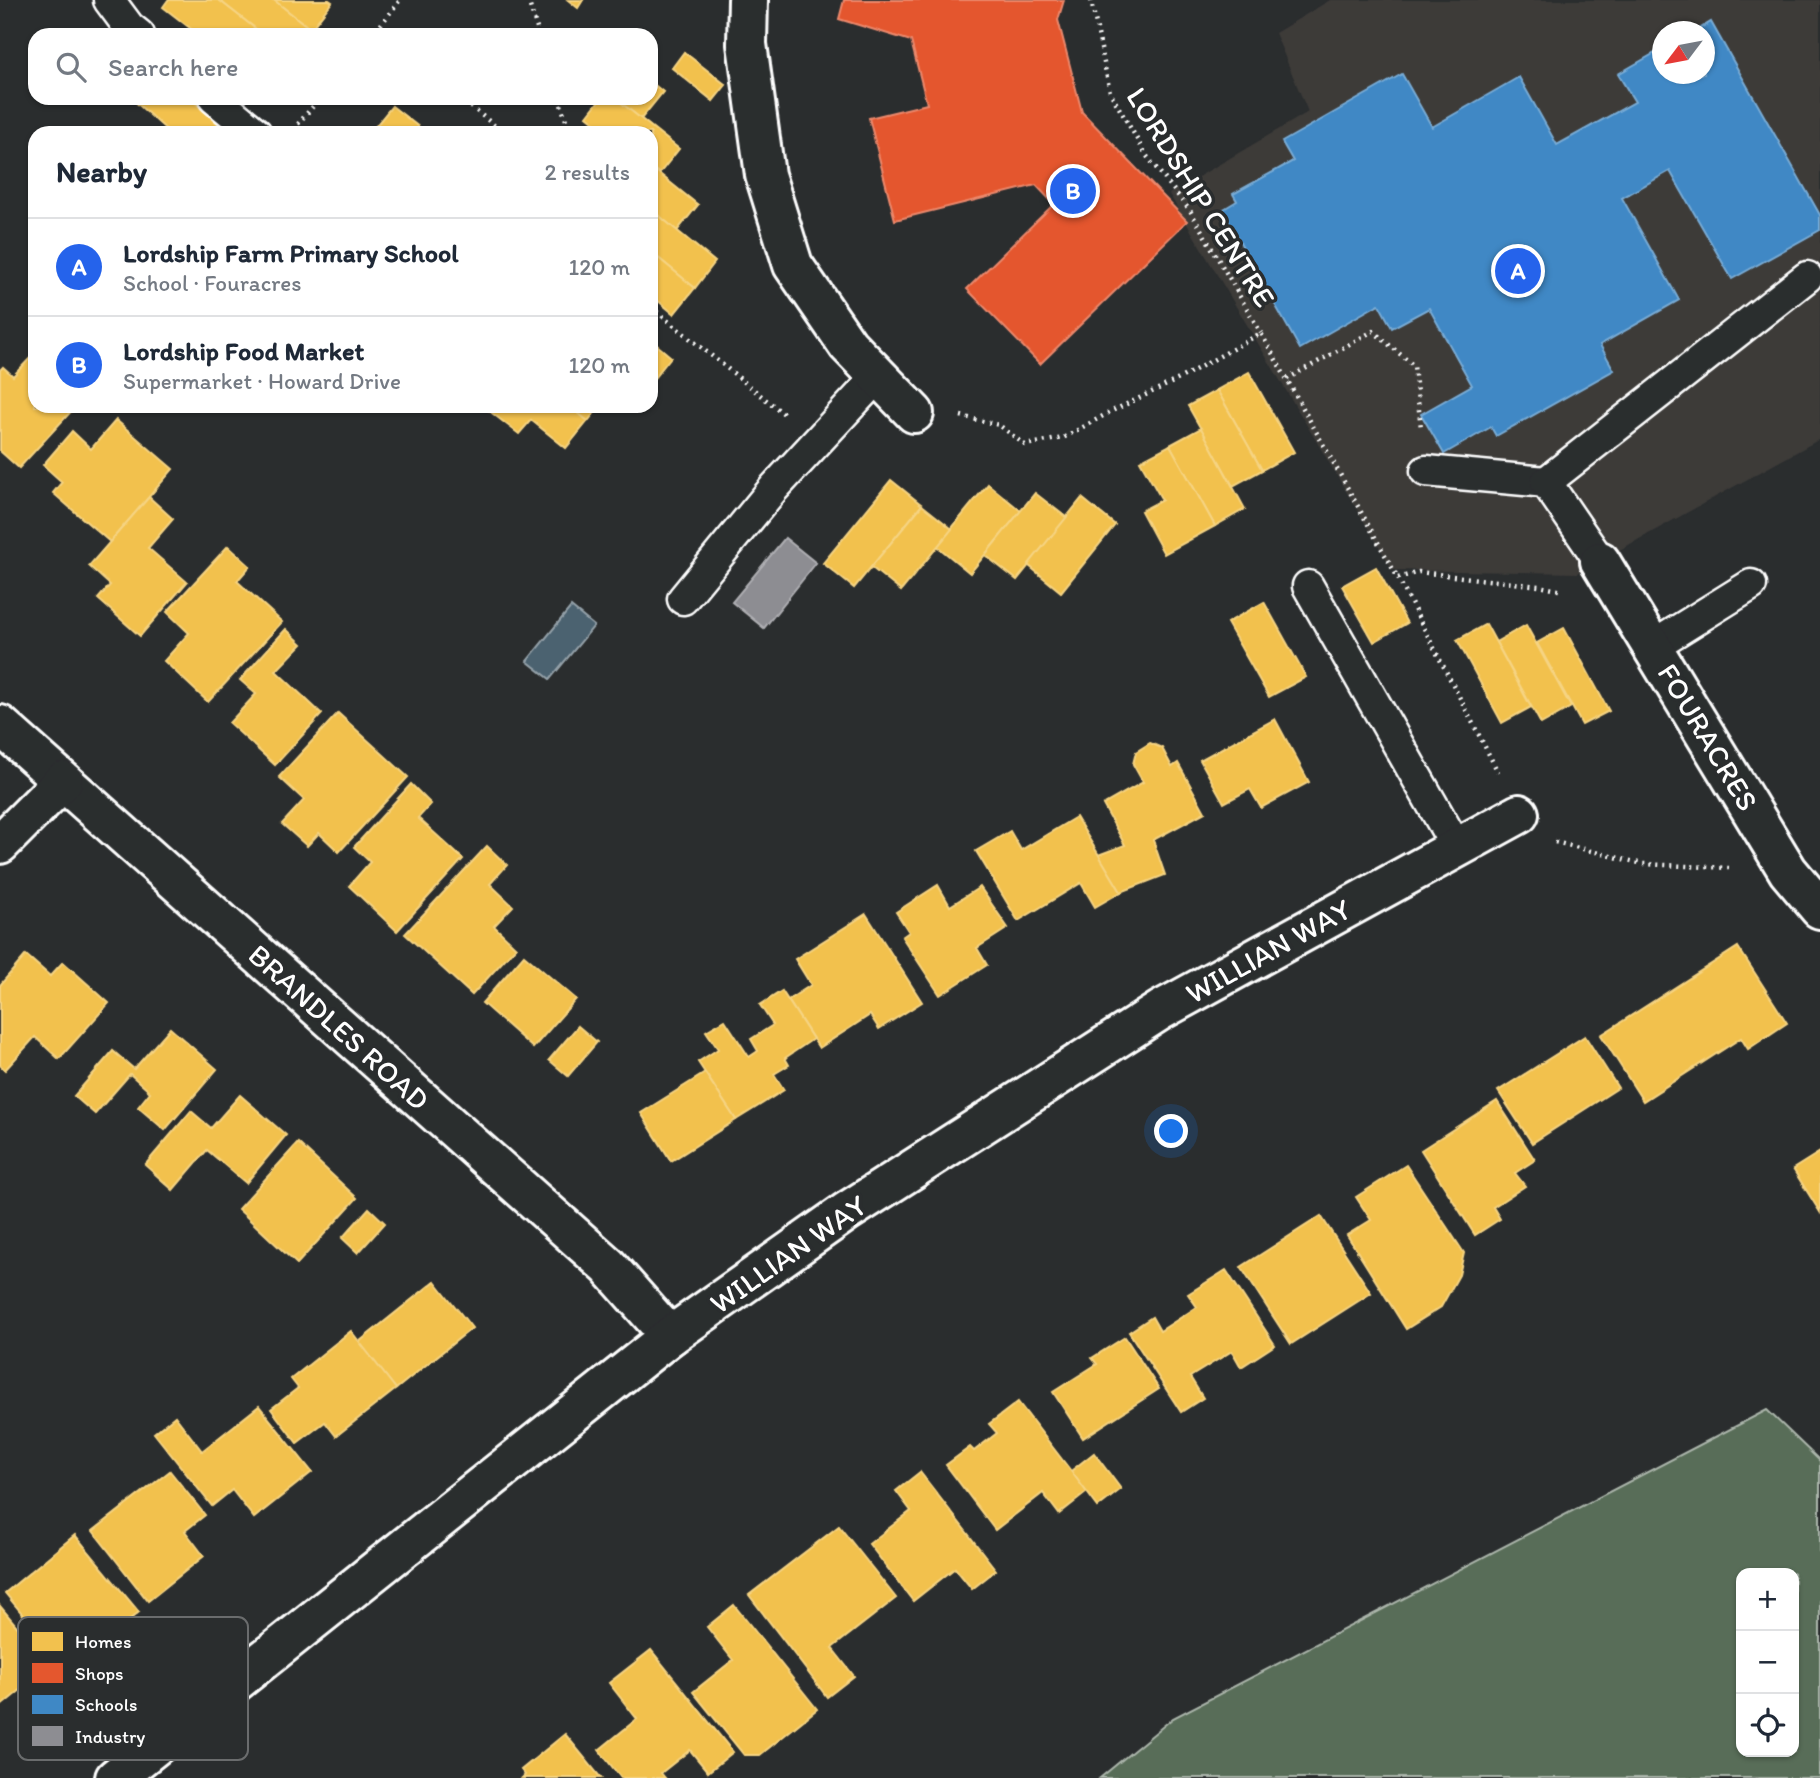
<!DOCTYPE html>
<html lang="en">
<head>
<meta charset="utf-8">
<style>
	:root { --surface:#fff; --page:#f6f6f7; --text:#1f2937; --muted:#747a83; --line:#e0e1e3; --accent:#2563eb }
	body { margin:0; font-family:Itim,sans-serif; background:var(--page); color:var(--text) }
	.controls { position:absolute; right:21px; bottom:21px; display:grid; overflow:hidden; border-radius:14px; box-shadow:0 2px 5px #0004 }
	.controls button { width:63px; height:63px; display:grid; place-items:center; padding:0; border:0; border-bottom:2px solid var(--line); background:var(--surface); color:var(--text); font:35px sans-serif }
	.compass { position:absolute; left:1652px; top:21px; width:63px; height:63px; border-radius:50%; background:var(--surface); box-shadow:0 2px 5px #0004; rotate:238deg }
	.you { position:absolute; left:1172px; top:1132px; width:24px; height:24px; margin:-18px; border:5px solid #fff; border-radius:50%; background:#1a73e8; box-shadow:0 0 0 10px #1a73e833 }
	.badge { display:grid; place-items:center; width:46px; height:46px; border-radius:50%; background:var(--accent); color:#fff; font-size:23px; font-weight:700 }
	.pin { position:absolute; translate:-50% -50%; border:4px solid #fff; box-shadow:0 2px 7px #0006 }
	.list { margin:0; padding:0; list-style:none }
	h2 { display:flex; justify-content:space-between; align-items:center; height:91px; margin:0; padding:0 28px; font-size:30px }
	h2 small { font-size:23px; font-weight:400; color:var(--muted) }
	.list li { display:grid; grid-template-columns:46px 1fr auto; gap:21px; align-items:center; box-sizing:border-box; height:98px; padding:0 28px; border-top:2px solid var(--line) }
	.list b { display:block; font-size:26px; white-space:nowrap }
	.list p { margin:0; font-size:23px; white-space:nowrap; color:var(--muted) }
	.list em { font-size:23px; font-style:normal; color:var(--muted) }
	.icon { flex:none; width:38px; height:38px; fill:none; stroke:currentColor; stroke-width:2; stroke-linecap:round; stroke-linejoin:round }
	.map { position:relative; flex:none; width:1820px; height:1778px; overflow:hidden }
	.search { position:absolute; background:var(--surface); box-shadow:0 2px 5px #0004; left:28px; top:28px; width:630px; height:77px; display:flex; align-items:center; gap:18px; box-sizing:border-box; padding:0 24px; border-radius:21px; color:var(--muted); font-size:26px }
	.panel { position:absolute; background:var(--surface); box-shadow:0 2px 5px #0004; left:28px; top:126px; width:630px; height:287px; border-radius:21px }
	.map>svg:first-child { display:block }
	.built { fill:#3c3a38; fill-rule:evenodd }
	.green { fill:#596d58; stroke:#acb6ac; stroke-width:2; fill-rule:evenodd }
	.water { fill:#4c6270; stroke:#94a1a9; stroke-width:2 }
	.homes { fill:#f2c14e; stroke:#f6d483; stroke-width:2 }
	.shops { fill:#e4572e; stroke:#ec896d; stroke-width:2 }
	.schools { fill:#3f88c5; stroke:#79acd6; stroke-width:2 }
	.industry { fill:#8d8d92; stroke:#afafb3; stroke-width:2 }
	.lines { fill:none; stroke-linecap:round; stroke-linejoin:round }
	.lane-casing { stroke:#fff; stroke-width:35 }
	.street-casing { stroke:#fff; stroke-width:44 }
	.path { stroke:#fff; stroke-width:4.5; stroke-dasharray:2 5; stroke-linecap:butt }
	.lane { stroke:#2a2d2e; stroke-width:30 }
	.street { stroke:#2a2d2e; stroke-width:38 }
	.labels { text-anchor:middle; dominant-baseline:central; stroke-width:7; stroke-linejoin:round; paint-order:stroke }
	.street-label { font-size:30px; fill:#fff; stroke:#2a2d2e }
	.key { fill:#2a2d2e; stroke:#6a6c6d; stroke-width:2 }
	.key-label { font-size:19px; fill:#fff }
</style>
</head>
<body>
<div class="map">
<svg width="1820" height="1778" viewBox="0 0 1820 1778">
	<rect width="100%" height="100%" fill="#2a2d2e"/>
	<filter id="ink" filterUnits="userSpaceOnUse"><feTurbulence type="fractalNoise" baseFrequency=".0143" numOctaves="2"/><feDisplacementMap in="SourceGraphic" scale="14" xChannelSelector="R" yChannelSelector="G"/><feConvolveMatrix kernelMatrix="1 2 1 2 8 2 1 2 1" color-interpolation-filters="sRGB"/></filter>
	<g filter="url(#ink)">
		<path class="built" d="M1330,0H1820V439L1578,573L1393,570L1169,194L1308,112L1275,33ZM1662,32H1704V74H1662Z"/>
		<path class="green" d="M1767,1410L1820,1461V1778H1100L1173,1718ZM1741,1573H1794V1752H1741Z"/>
		<polygon class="water" points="571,607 594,626 550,679 527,661"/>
		<g class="homes">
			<polygon points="168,0 219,0 264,35 199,35 163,7"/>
			<polygon points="219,0 274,0 311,29 306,35 264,35"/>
			<polygon points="274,0 329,0 332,2 311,29"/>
			<polygon points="568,0 583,0 578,8"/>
			<polygon points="684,52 726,85 713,101 672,68"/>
			<polygon points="651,82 663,92 641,119 615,98 651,98"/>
			<polygon points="131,98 190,98 228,133 170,133"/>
			<polygon points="601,98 615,98 679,149 659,174 651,167 651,133 608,133 587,116"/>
			<polygon points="392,106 424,131 422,133 370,133"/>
			<polygon points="651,167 698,205 677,231 651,209"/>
			<polygon points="651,209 715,262 695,288 651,252"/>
			<polygon points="651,252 695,288 674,314 651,295"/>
			<polygon points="651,340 671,357 651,382"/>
			<polygon points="35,353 35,406 76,406 19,468 0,451 0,370 3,367 13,376"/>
			<polygon points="1249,372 1294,452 1262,470 1217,390"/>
			<polygon points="1217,390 1262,470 1233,486 1188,406"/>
			<polygon points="483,406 570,406 588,421 566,448 531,420 519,434"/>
			<polygon points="570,406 600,406 588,421"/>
			<polygon points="116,420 173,469 110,542 53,493 62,482 43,465 72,431 91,449"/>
			<polygon points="1201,428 1245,509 1215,526 1170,445"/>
			<polygon points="1170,445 1215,526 1164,554 1141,511 1162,500 1140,461"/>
			<polygon points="891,480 922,505 854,588 823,563"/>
			<polygon points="988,484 1021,511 970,573 937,546"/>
			<polygon points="1035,493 1067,518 1017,580 985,555"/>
			<polygon points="149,497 173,519 148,548 187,582 140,636 98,599 110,585 89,566"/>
			<polygon points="1082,498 1115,525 1061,592 1028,565"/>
			<polygon points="922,505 952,529 901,591 871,567"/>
			<polygon points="228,546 250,566 237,581 282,622 208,702 164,661 189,633 167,612"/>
			<polygon points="1376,567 1407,623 1374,642 1342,586"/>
			<polygon points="1264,602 1306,677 1269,697 1227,623"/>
			<polygon points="1486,624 1531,707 1502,723 1457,640"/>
			<polygon points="1526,625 1571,707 1541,724 1496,642"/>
			<polygon points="1564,628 1609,711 1582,725 1537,643"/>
			<polygon points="286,629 302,644 276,671 322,714 275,765 229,723 256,694 240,680"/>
			<polygon points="338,713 408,777 339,852 319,833 307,846 282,824 304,800 279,777"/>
			<polygon points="1275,719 1309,782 1261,808 1250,789 1224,803 1200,760"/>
			<polygon points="1150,743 1162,748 1172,767 1178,763 1205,812 1153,840 1165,875 1121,892 1098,855 1125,845 1103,805 1143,782 1133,764 1136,752"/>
			<polygon points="411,784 431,804 418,818 463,859 397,931 349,886 370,862 354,847"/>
			<polygon points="1076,817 1121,892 1095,907 1081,883 1018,921 976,851 1010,831 1021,850"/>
			<polygon points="487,846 507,865 490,884 513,906 494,926 516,947 472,995 405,934"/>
			<polygon points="938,885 950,906 980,887 1008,928 977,948 987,965 940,995 902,937 909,932 896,912"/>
			<polygon points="866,914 922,1002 879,1029 870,1015 819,1048 788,1000 811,985 795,959"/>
			<polygon points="1738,947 1787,1023 1748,1049 1741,1038 1643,1101 1601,1035"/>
			<polygon points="26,955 50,976 63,962 109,1003 59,1059 35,1037 5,1070 0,1065 0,985"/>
			<polygon points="524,955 576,999 533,1048 482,1003"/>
			<polygon points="782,991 813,1039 785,1058 789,1065 774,1074 784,1090 736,1120 698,1062 718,1049 706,1031 725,1020 749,1057 758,1051 751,1039 773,1025 760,1005"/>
			<polygon points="578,1026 597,1042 568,1076 549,1060"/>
			<polygon points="170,1028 217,1069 165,1130 138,1107 150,1092 130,1074 95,1114 74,1096 113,1051 134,1069"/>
			<polygon points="1585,1036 1618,1088 1532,1143 1498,1091"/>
			<polygon points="705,1073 736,1120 671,1161 641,1113"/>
			<polygon points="240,1095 286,1135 246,1183 207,1150 173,1190 145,1165 191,1111 211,1128"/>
			<polygon points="1497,1101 1535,1160 1515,1173 1525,1186 1493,1207 1500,1219 1475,1235 1421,1150"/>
			<polygon points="298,1143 357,1198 297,1264 238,1209"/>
			<polygon points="1820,1152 1820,1212 1793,1169"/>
			<polygon points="1406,1165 1464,1253 1459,1275 1441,1307 1406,1329 1347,1235 1371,1220 1356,1197"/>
			<polygon points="369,1208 385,1223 358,1253 342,1238"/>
			<polygon points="1321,1216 1371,1293 1291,1344 1241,1267"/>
			<polygon points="1226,1270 1275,1345 1241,1367 1232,1351 1190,1377 1203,1398 1181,1412 1129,1332 1152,1317 1160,1331 1197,1307 1188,1294"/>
			<polygon points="435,1281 472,1328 396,1389 359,1342"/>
			<polygon points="351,1331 396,1389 336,1436 325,1422 297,1443 271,1409 298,1388 291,1379"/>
			<polygon points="1125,1337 1159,1389 1083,1438 1053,1392 1097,1364 1092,1358"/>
			<polygon points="1018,1402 1087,1492 1059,1514 1043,1493 995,1530 946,1465 970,1447 974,1451 997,1433 989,1424"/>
			<polygon points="259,1406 312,1472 254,1518 232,1490 212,1506 154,1433 175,1416 202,1451"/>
			<polygon points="1094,1453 1121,1489 1098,1507 1071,1471"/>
			<polygon points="170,1471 205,1515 185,1531 204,1556 148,1601 93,1531"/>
			<polygon points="920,1472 996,1570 972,1589 955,1568 913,1601 869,1544 911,1511 896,1491"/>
			<polygon points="839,1526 896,1598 832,1648 854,1676 827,1697 749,1595"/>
			<polygon points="75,1535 139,1612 86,1655 77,1643 59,1658 5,1593"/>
			<polygon points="734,1605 817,1709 760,1755 744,1755 693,1692 733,1660 707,1627"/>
			<polygon points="0,1606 50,1666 0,1707"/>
			<polygon points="651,1650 733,1752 708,1772 690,1750 661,1773 665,1778 621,1778 599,1750 637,1719 609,1683"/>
			<polygon points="565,1734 601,1778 522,1778 525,1775 521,1770"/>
		</g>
		<polygon class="shops" points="844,0 1064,0 1058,20 1082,112 1187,221 1040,364 967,289 1054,204 1036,185 895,220 869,118 927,104 911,41 839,19"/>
		<polygon class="schools" points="1711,22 1820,215 1820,230 1732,279 1670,171 1622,198 1679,300 1600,345 1614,370 1496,436 1491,427 1444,454 1421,414 1472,385 1429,308 1392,328 1379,304 1300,349 1222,210 1237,201 1233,194 1293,161 1282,142 1402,74 1432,127 1519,77 1557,145 1635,102 1618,74 1662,49 1662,74 1704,74 1704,32 1694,32"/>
		<polygon class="industry" points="785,538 816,563 764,628 732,602"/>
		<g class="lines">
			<defs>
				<g id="lane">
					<polyline points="109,0 129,27 139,35"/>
					<polyline points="214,98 256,133"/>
					<polyline points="1426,471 1546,482"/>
					<polyline points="1600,561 1546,482 1807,277"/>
					<polyline points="1308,586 1457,848"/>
					<polyline points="683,599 774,488 879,375"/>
					<polyline points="1653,646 1751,585"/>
				</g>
				<g id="street">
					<polyline points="748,0 747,44 765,175 793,265 848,345 914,413"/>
					<polyline points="1600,561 1788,871 1820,909"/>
					<polyline points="0,725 608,1266 670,1336"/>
					<polyline points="0,844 63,781"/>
					<polyline points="115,1778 670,1336 846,1212 1161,1010 1519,814"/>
				</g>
			</defs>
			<use href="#lane" class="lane-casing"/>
			<use href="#street" class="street-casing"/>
			<g class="path">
				<polyline points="528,0 539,35"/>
				<polyline points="1091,0 1110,92 1146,155 1191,212 1261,333"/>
				<polyline points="381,35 376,31 400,0"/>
				<polyline points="460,98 504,133"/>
				<polyline points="559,98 570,133"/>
				<polyline points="298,124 320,98"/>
				<polyline points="651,307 784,414"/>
				<polyline points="1287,379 1373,331 1414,366 1421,428"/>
				<polyline points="961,416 999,425 1025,445 1063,438 1112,411 1177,380 1261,333 1398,578 1498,772"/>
				<polyline points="1398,578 1419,572 1539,586 1563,591"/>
				<polyline points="1555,842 1643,864 1729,868"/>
			</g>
			<use href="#lane" class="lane"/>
			<use href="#street" class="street"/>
		</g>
	</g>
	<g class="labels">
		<g class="street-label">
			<text transform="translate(1201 197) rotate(58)">LORDSHIP CENTRE</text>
			<text transform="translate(1708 737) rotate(59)">FOURACRES</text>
			<text transform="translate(1268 951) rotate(-29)">WILLIAN WAY</text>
			<text transform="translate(339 1027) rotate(42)">BRANDLES ROAD</text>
			<text transform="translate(788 1254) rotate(-35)">WILLIAN WAY</text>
		</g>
	</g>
	<rect x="18" y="1617" width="230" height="143" rx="10" class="key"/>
	<rect x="32" y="1632" width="31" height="19" fill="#f2c14e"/>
	<rect x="32" y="1663" width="31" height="20" fill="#e4572e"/>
	<rect x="32" y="1695" width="31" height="19" fill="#3f88c5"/>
	<rect x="32" y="1726" width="31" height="20" fill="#8d8d92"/>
	<g class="key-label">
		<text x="75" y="1648">Homes</text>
		<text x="75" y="1680">Shops</text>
		<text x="75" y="1711">Schools</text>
		<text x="75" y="1743">Industry</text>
	</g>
</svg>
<div class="controls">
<button>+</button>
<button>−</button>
<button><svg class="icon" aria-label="locate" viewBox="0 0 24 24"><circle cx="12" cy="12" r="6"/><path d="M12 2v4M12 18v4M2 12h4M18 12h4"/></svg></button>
</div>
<svg class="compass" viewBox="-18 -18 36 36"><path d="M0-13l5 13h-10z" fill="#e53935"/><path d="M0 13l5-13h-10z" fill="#747a83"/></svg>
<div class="you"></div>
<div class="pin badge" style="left:1518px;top:271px">A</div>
<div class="pin badge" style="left:1073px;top:191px">B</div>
<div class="search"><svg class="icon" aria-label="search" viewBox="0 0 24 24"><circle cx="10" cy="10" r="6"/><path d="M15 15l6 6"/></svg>Search here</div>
<section class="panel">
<h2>Nearby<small>2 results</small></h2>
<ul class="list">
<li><span class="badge">A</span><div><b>Lordship Farm Primary School</b><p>School · Fouracres</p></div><em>120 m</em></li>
<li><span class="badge">B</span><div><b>Lordship Food Market</b><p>Supermarket · Howard Drive</p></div><em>120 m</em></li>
</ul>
</section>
</div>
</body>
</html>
